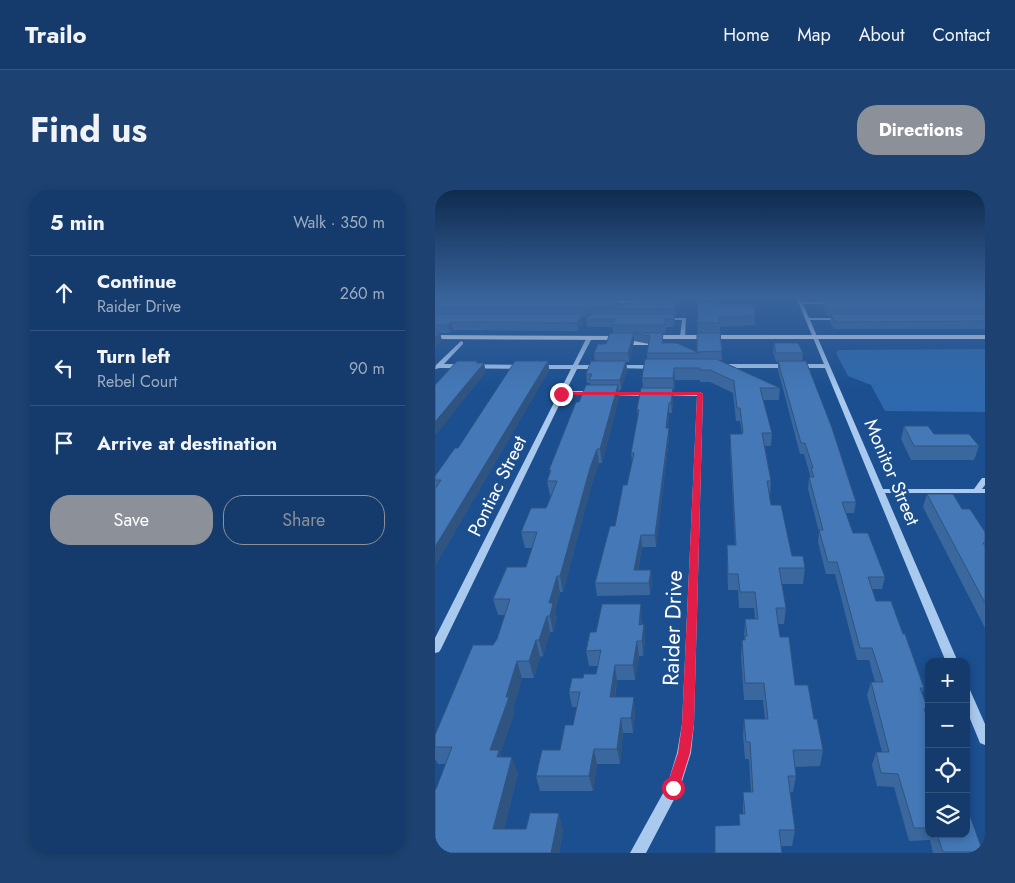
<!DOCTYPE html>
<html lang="en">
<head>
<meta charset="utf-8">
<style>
	:root { --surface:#143b6b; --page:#1d4271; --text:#f1f3f6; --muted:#9dadc1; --line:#33557e; --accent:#8c9099 }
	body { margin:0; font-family:Jost,sans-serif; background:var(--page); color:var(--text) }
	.controls { position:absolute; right:15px; bottom:15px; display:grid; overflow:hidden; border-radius:10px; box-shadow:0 2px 8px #0003 }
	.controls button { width:45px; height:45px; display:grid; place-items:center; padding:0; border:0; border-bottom:1px solid var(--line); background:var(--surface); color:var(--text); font:25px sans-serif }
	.stop { position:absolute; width:15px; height:15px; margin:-11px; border:4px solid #e11d48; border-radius:50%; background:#fff }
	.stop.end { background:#e11d48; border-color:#fff; box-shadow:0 1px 5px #0008 }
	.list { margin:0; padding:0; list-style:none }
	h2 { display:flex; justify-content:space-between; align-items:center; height:65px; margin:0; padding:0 20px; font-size:21px }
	h2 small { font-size:16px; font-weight:400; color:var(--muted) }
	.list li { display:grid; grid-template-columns:32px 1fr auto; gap:15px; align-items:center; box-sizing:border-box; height:75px; padding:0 20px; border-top:1px solid var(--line) }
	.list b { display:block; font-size:19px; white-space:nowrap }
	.list p { margin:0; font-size:16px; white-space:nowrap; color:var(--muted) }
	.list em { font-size:16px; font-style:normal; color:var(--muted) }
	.actions { display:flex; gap:10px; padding:15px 20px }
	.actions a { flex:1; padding:11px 0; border:1px solid var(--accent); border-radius:20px; text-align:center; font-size:18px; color:var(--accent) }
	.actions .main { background:var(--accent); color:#fff }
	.icon { flex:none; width:28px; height:28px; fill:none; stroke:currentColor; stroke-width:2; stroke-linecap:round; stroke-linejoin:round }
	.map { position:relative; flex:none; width:550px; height:663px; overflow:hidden; border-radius:20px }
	header { display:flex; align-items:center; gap:30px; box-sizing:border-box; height:70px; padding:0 25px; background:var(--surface); border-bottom:1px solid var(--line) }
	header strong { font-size:24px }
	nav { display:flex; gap:28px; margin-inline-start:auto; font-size:18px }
	.intro { display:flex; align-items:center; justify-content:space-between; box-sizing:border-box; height:120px; padding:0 30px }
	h1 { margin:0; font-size:35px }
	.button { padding:12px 22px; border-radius:20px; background:var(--accent); color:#fff; font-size:18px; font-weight:700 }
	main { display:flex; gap:30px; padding:0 30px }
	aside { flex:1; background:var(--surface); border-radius:20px; box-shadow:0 2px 8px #0003 }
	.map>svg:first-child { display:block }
	.green { fill:#2e69ad }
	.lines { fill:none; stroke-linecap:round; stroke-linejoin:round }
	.minor { fill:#a9c9ee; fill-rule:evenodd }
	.major { fill:#f0f6ff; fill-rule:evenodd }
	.wall { fill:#3a679d }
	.shaded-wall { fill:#305480 }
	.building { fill:#4478b7; stroke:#305480 }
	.route { fill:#e11d48 }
	.labels { text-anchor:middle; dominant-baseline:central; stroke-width:5; stroke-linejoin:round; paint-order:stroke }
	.street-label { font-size:19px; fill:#fff; stroke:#1b4f8f }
	.near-street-label { font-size:22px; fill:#fff; stroke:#1b4f8f }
</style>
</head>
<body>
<header>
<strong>Trailo</strong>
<nav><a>Home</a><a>Map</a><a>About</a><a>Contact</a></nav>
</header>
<div class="intro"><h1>Find us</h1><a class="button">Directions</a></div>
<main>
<aside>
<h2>5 min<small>Walk · 350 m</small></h2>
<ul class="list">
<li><svg class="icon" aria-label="ahead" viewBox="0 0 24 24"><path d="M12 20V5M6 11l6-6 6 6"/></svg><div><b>Continue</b><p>Raider Drive</p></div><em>260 m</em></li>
<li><svg class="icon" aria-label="left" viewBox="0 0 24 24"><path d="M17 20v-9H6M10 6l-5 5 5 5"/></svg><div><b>Turn left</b><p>Rebel Court</p></div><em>90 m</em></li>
<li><svg class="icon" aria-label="arrive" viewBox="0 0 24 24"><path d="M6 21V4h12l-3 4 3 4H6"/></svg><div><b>Arrive at destination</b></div></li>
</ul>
<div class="actions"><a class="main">Save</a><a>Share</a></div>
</aside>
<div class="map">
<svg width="550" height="663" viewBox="0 0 550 663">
	<rect width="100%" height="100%" fill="#1b4f8f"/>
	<polygon class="green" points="550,159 550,222 450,221 436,195 413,186 401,163 404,160"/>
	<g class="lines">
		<g class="minor">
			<polygon points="199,107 203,107 201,112 199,113 172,113 170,112 172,111 197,111"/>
			<polygon points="361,107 365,107 367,112 400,112 402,113 400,114 368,114 374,128 407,128 409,129 407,130 375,130 448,299 539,299 547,288 550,288 550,295 547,299 550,299 550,303 450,303 523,472 511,472 390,178 286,178 283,176 286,174 389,174"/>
			<polygon points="226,128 251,128 250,148 245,147 247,130 228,130 226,129"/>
			<polygon points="152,147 157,148 143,175 166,175 169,177 166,179 142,179 131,201 158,201 161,203 158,205 129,205 6,459 4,462 0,463 0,448 136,179 104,179 101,177 104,175 138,175"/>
			<polygon points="26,151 28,152 28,154 9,174 88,175 91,177 88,179 5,178 0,179 1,175"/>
			<polygon points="181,175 221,175 224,177 221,179 179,178 179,176"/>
			<polygon points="173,202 215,202 218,204 215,206 171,205 171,203"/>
			<polygon points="228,202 265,202 268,204 259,534 256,563 245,598 211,663 195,663 232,596 242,563 247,534 262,206 226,205 226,203"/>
			<polygon points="531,499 535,500 550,534 550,555 545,553 531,519"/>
		</g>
		<g class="major">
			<polygon points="0,145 190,146 194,148 190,150 0,149"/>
			<polygon points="210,145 550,145 550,149 213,149 209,147"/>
			<polygon points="179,151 222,151 226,153 222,155 179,155"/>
		</g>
	</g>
	<g class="wall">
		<polygon points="0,107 187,107 186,109 183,109 183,116 240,107 241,126 240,126 239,137 231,137 230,143 228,143 228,153 262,162 263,112 284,114 320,126 320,135 285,137 287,170 284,170 345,198 344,210 328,210 337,243 336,256 330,256 336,291 335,305 334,305 336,315 357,366 370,378 368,394 347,394 351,418 349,434 343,434 345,447 360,495 379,529 388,560 385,576 360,577 361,586 358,602 355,602 360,640 357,656 346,656 347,663 280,663 280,636 304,635 304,624 308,624 308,602 316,602 314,569 310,569 308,546 309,529 330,529 328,510 309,510 306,467 307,450 309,450 310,429 320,429 319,418 304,418 303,400 293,400 292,370 292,355 300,355 295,258 295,244 307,244 305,231 301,231 298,203 275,192 265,192 265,190 240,190 239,200 238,200 238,208 237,223 234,223 233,238 234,248 221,357 207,357 203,380 216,380 217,392 215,405 162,406 160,393 180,336 192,295 197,273 196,263 203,228 202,219 208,198 207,188 212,169 212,163 214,154 199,151 199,143 199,151 194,172 191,172 192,180 186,200 184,200 184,207 167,273 164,273 157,293 128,402 125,402 120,421 122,429 118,442 115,442 108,466 105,467 99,488 87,488 78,519 79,524 65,564 66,567 83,583 69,639 128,640 124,663 0,663 1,599 11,574 3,574 0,569 0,545 62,449 70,425 63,425 58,409 91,377 97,358 90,358 86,342 111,318 116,305 115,306 112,291 115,284 114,280 144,212 155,195 155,193 152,193 151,184 160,171 159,163 171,154 178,143 178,137 152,137 151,127 160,124 152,124 151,126 147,126 148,131 143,141 18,140 15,143 5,143 7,151 0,157"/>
		<polygon points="386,107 550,107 550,139 399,139 395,132 396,126 392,126 388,118 389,111 392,111 392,110 388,110"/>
		<polygon points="339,153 368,163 367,171 421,312 419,323 411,323 418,343 450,387 447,399 437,399 441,411 489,498 487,503 493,519 491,524 494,532 494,644 531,644 548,662 548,663 498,663 495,650 474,651 459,597 442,596 437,575 441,562 447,562 432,505 436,492 440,492 434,470 422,470 400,384 391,384 383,352 384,342 373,299 374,287 375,287 375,285 369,264 365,264 343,180 343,172 341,172 338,162"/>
		<polygon points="113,171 114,180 0,376 0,286 23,258"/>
		<polygon points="469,236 544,256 539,270 476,270 466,249"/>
		<polygon points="492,304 527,319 550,342 550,438 488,317"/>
		<polygon points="207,428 207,434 209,434 210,449 208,466 204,466 200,490 182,490 180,507 200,522 198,543 188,543 185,574 162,574 158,601 105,601 101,586 125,560 138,535 142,517 137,517 134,502 148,488 161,484 163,476 154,476 151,461 161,442"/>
	</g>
	<g class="shaded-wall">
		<polygon points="183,108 184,115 182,118 179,118 179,117"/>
		<polygon points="147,124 148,131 143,141 142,133"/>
		<polygon points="16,132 18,140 15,143 13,135"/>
		<polygon points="5,143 7,151 0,157 0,147"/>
		<polygon points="199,143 199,151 194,172 193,163"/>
		<polygon points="43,171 44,179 49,173 51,182 0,246 0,232"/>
		<polygon points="113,171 114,180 0,376 0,357"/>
		<polygon points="191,171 192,180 186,200 185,190"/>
		<polygon points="239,178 240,190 239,200 238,188"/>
		<polygon points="183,195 184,207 167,273 165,259"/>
		<polygon points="238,198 238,208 237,223 236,213"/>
		<polygon points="234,213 234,223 232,248 231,238"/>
		<polygon points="234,238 234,248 221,357 220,345"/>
		<polygon points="162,259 164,273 157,293 128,402 125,386 155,278"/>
		<polygon points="206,345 207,357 200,392 199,380"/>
		<polygon points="216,380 217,392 215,405 214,393"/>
		<polygon points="122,386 125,402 120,421 122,429 118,442 115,426 114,413"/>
		<polygon points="206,414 207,428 205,449 204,435"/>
		<polygon points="112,426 115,442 108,466 104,450"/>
		<polygon points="209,434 210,449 208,466 207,451"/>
		<polygon points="101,450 105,467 99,488 94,471"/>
		<polygon points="202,451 204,466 200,490 198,475"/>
		<polygon points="82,471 87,488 78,519 79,524 65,564 70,577 55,560"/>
		<polygon points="180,475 182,490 177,522 175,507"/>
		<polygon points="199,507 200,522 198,543 196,528"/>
		<polygon points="186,528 188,543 185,574 182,559"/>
		<polygon points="159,559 162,574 158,601 154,586"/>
		<polygon points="77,567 83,583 65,655 58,639"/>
		<polygon points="124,623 128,640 124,663 116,663"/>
	</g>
	<g class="building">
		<polygon points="212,107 240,107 240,119 177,118"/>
		<polygon points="0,108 183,108 179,117 151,117 150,118 0,118"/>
		<polygon points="392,109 550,109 550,119 393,119 389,111 394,111"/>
		<polygon points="263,112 283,112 284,114 318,114 320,126 284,127 285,133 262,133"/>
		<polygon points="0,124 147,124 142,133 16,132 13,135 0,135"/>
		<polygon points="161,124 240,124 239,129 230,129 230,135 178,135 180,129 151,129 151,127"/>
		<polygon points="396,124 550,124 550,131 400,132"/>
		<polygon points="0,143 5,143 0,147"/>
		<polygon points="175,143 199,143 193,163 159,163 163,154 171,154"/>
		<polygon points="199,143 228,143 227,153 242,153 264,163 212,163 215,146"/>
		<polygon points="262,143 285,143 287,161 262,162"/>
		<polygon points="339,153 363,153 368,163 341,163"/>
		<polygon points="210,169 281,169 345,198 325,198 337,243 327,243 336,291 332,291 336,315 346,315 357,366 368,366 370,378 344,378 351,418 341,418 345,447 354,447 360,495 373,495 379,529 382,529 388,560 358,560 361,586 353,586 360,640 344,640 347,663 280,663 280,636 305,635 304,624 310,624 308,602 318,602 315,552 311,552 309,529 333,529 329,493 310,493 307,450 310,450 310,446 312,446 310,429 323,429 320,402 305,402 303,384 293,384 292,355 301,355 295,244 307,244 308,242 305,218 302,218 299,191 275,180 265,180 265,178 239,178 238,188 207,188"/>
		<polygon points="22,171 43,171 41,173 49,173 0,232 0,195"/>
		<polygon points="80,171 113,171 0,357 0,299 6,290 0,290 0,286 20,258 23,258"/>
		<polygon points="156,171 191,171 185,190 154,190 157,184 151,184"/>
		<polygon points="343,171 371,171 397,238 421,312 407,312 418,343 433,343 450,387 433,387 441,411 456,411 468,444 470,444 489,498 485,498 493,519 489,519 494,532 494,558 491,558 494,568 494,638 479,638 463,584 446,583 441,562 454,562 436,492 448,492 437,458 425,458 402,372 393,372 384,340 388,340 374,287 379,287 376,278 378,278 370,253 366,253"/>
		<polygon points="151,195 183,195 165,259 162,259 155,278 125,386 122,386 114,413 118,413 115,426 112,426 104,450 101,450 94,471 82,471 71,507 74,507 55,560 64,560 62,567 77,567 58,639 91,639 95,623 124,623 116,663 0,663 0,599 1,599 17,557 0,557 0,545 38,455 58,455 62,449 75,409 58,409 72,377 91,377 102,342 86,342 96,318 111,318 113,314 122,291 112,291 116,280 114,280 141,212 144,212"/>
		<polygon points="206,198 238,198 236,213 234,213 231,238 234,238 220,345 206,345 199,380 216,380 214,393 160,393 175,336 180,336 188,295 192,295 199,263 196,263 204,220 202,219"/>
		<polygon points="469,236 493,236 499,244 534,244 544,256 479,256"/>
		<polygon points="492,304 518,304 527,319 535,319 550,342 550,353 548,353 550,356 550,413"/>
		<polygon points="167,414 206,414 204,435 209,434 207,451 202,451 198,475 180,475 175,507 199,507 196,528 186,528 182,559 159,559 154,586 101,586 107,560 125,560 130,535 138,535 145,502 134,502 137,488 148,488 149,484 161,484 166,460 151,461 155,442 161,442"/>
		<polygon points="531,615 548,662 508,662 502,644 531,644"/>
	</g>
	<linearGradient id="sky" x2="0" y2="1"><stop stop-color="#0f2b4f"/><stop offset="0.54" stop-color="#39639b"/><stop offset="1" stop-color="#39639b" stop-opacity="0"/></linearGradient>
	<rect width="550" height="200" fill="url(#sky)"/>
	<polygon class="route" points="126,202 265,202 268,204 259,534 255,563 244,598 242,602 238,604 233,602 231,598 243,563 247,534 262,205 124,205"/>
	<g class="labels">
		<g class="street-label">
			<text transform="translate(457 282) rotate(67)">Monitor Street</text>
			<text transform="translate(62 296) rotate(-64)">Pontiac Street</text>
		</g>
		<g class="near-street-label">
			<text transform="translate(237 438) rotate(-88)">Raider Drive</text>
		</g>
	</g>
</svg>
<div class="controls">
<button>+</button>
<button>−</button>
<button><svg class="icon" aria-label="locate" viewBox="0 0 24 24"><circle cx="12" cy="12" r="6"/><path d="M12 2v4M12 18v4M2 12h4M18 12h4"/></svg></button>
<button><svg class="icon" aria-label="layers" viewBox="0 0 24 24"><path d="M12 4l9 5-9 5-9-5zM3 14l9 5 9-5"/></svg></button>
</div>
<div class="stop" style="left:238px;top:598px"></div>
<div class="stop end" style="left:126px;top:204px"></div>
</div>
</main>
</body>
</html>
